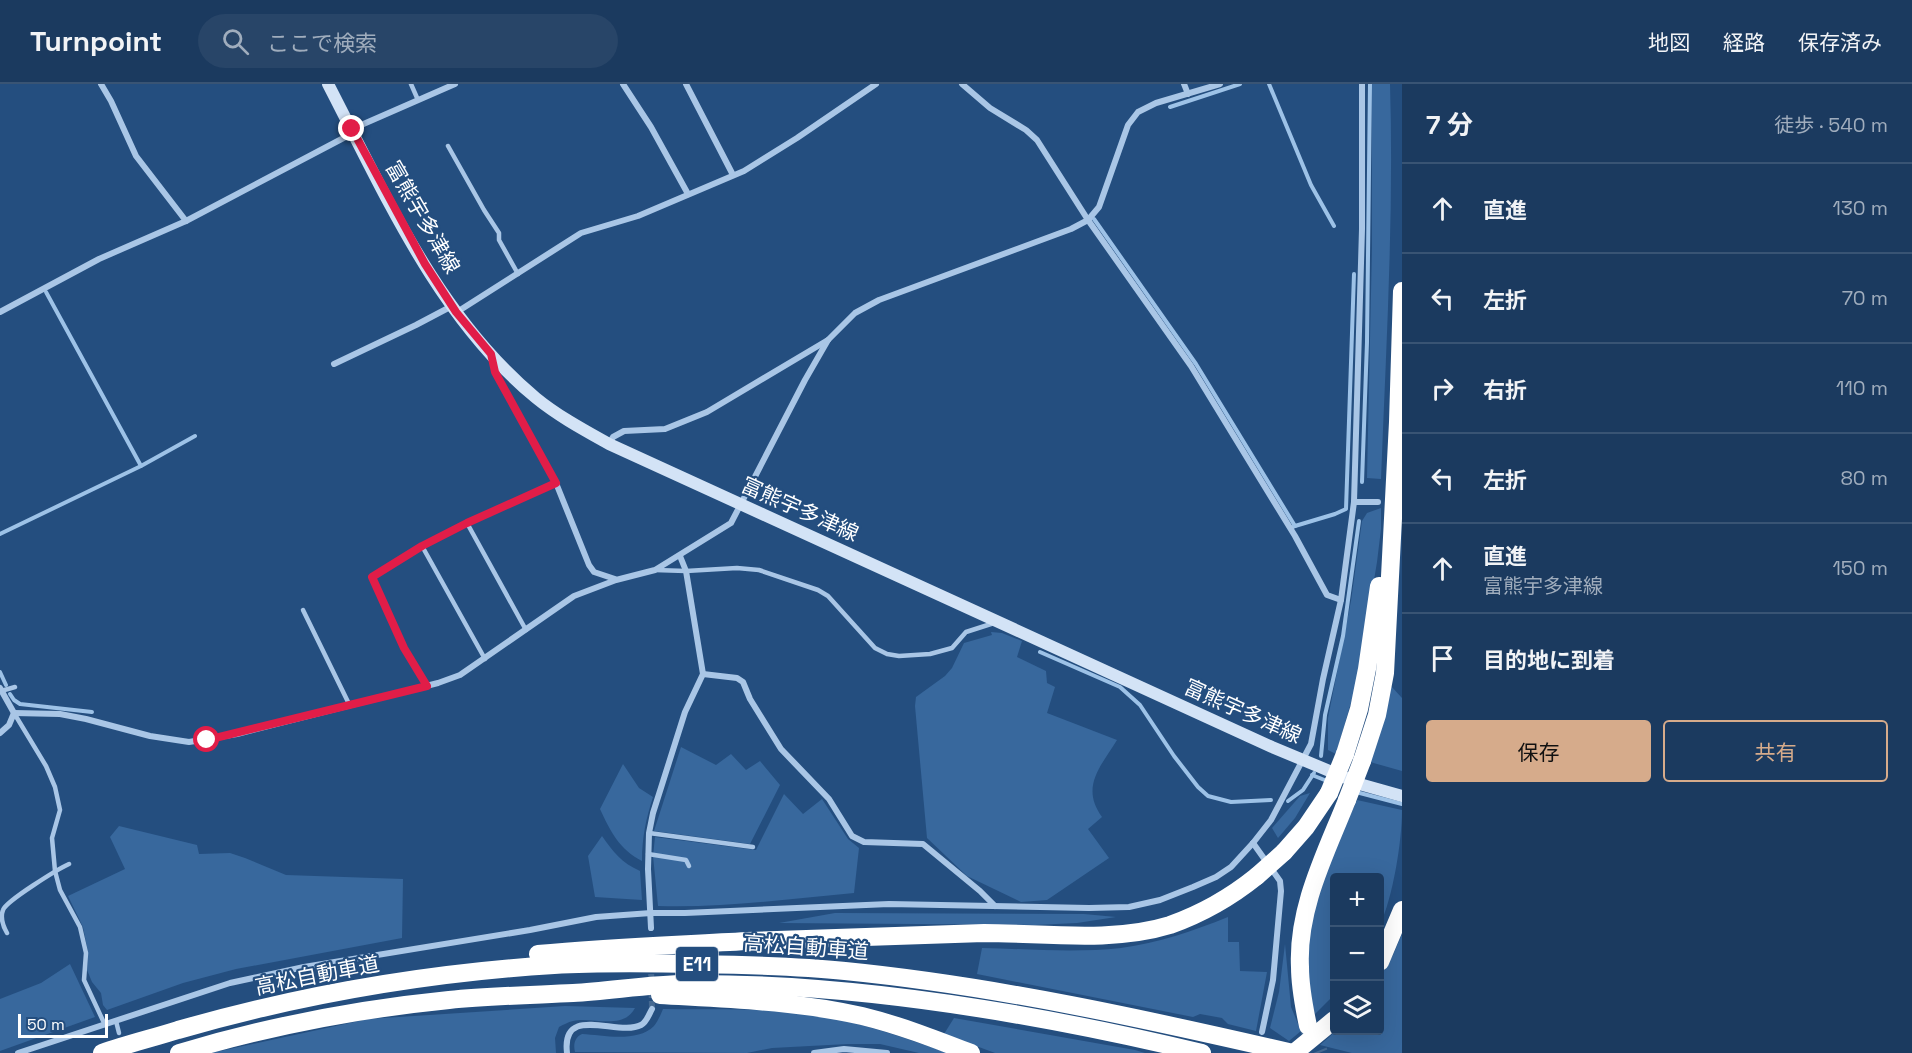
<!DOCTYPE html>
<html lang="ja">
<head>
<meta charset="utf-8">
<style>
	:root { --surface:#1b3a5f; --page:#284568; --text:#f1f3f6; --muted:#a0adbd; --line:#395474; --accent:#d6ab8b }
	body { margin:0; font-family:"Space Grotesk","Noto Sans JP",sans-serif; background:var(--page); color:var(--text) }
	.controls { position:absolute; right:18px; bottom:18px; display:grid; overflow:hidden; border-radius:6px; box-shadow:0 6px 24px #0002 }
	.controls button { width:54px; height:54px; display:grid; place-items:center; padding:0; border:0; border-bottom:2px solid var(--line); background:var(--surface); color:var(--text); font:30px sans-serif }
	.scale { position:absolute; left:18px; bottom:15px; width:90px; box-sizing:border-box; padding-left:6px; border:3px solid #fff; border-top:0; font-size:16px; line-height:21px; white-space:nowrap; color:#fff; -webkit-text-stroke:4px #244e7f; paint-order:stroke }
	.stop { position:absolute; width:18px; height:18px; margin:-14px; border:4px solid #e11d48; border-radius:50%; background:#fff }
	.stop.end { background:#e11d48; border-color:#fff; box-shadow:0 2px 6px #0008 }
	.list { margin:0; padding:0; list-style:none }
	h2 { display:flex; justify-content:space-between; align-items:center; height:78px; margin:0; padding:0 24px; font-size:26px }
	h2 small { font-size:20px; font-weight:400; color:var(--muted) }
	.list li { display:grid; grid-template-columns:39px 1fr auto; gap:18px; align-items:center; box-sizing:border-box; height:90px; padding:0 24px; border-top:2px solid var(--line) }
	.list b { display:block; font-size:22px; white-space:nowrap }
	.list p { margin:0; font-size:20px; white-space:nowrap; color:var(--muted) }
	.list em { font-size:20px; font-style:normal; color:var(--muted) }
	.actions { display:flex; gap:12px; padding:18px 24px }
	.actions a { flex:1; padding:14px 0; border:2px solid var(--accent); border-radius:6px; text-align:center; font-size:21px; color:var(--accent) }
	.actions .main { background:var(--accent); color:#111 }
	.icon { flex:none; width:33px; height:33px; fill:none; stroke:currentColor; stroke-width:2; stroke-linecap:round; stroke-linejoin:round }
	.map { position:relative; flex:none; width:1402px; height:969px; overflow:hidden }
	header { display:flex; align-items:center; gap:36px; box-sizing:border-box; height:84px; padding:0 30px; background:var(--surface); border-bottom:2px solid var(--line) }
	header strong { font-size:28px }
	nav { display:flex; gap:33px; margin-inline-start:auto; font-size:21px }
	.search { width:420px; height:54px; background:var(--page); display:flex; align-items:center; gap:15px; box-sizing:border-box; padding:0 21px; border-radius:33px; color:var(--muted); font-size:22px }
	main { display:flex }
	aside { flex:1; background:var(--surface) }
	.map>svg:first-child { display:block }
	.green { fill:#38689d }
	.lines { fill:none; stroke-linecap:round; stroke-linejoin:round }
	.stream { stroke:#9dc2e7; stroke-width:4 }
	.minor-tunnel { stroke:#456992; stroke-width:6; stroke-dasharray:6 3; stroke-linecap:butt }
	.motorway-tunnel { stroke:#456992; stroke-width:18; stroke-dasharray:18 9; stroke-linecap:butt }
	.service { stroke:#a9c6e6; stroke-width:4.5 }
	.minor { stroke:#a9c6e6; stroke-width:6 }
	.secondary { stroke:#d3e3f6; stroke-width:12 }
	.motorway { stroke:#fff; stroke-width:18 }
	.motorway-bridge { stroke:#fff; stroke-width:18 }
	.route { stroke:#e11d48; stroke-width:8 }
	.labels { text-anchor:middle; dominant-baseline:central; stroke-width:4.5; stroke-linejoin:round; paint-order:stroke }
	.shield { fill:#244e7f; stroke:#bdcad9; stroke-width:1.5 }
	.shield-label { font-size:20px; font-weight:bold; fill:#fff }
	.street-label { font-size:21px; fill:#fff; stroke:#244e7f }
</style>
</head>
<body>
<header>
<strong>Turnpoint</strong>
<div class="search"><svg class="icon" aria-label="search" viewBox="0 0 24 24"><circle cx="10" cy="10" r="6"/><path d="M15 15l6 6"/></svg>ここで検索</div>
<nav><a>地図</a><a>経路</a><a>保存済み</a></nav>
</header>
<main>
<div class="map">
<svg width="1402" height="969" viewBox="0 0 1402 969">
	<rect width="100%" height="100%" fill="#244e7f"/>
	<g class="green">
		<path d="M1372,0H1390C1394,132 1386,264 1381,395L1367,394L1372,163Z"/>
		<polygon points="1381,424 1381,445 1377,478 1357,598 1336,670 1328,666 1328,634 1351,517 1362,437 1367,429"/>
		<path d="M991,548L1002,549L1022,557L1017,573L1046,587L1047,599L1055,603L1047,629L1117,656C1101,682 1080,703 1102,733L1088,745L1109,774L1047,816L1021,818L967,792L927,754L915,622L916,613L945,592L952,584L964,559L992,551Z"/>
		<polygon points="1390,601 1402,614 1402,687 1370,678"/>
		<polygon points="681,663 716,681 731,670 746,686 760,677 780,701 750,760 654,747"/>
		<path d="M623,680L639,704L653,713C646,735 642,753 642,777C620,766 610,747 600,725Z"/>
		<polygon points="1310,709 1295,734 1278,754 1272,744 1300,712"/>
		<path d="M784,710L803,730L822,715L848,755L859,764L854,809C789,815 723,824 658,822L653,772L655,753L756,766Z"/>
		<path d="M1357,716L1402,726C1402,757 1393,813 1380,841V794H1334V911L1315,930C1292,854 1327,784 1357,716Z"/>
		<polygon points="119,742 197,761 199,770 230,769 245,774 286,791 403,795 402,854 236,885 183,899 107,926 103,921 101,909 92,898 87,886 88,868 83,843 68,812 125,785 110,753"/>
		<path d="M602,752C613,768 622,779 640,787L642,816L595,813L588,772Z"/>
		<polygon points="835,829 1084,830 1116,833 1077,839 1035,841 779,839"/>
		<path d="M1228,833V858H1239L1240,887L1267,888L1256,947L1228,940L1222,934L1200,930L1193,933L977,890L982,864C1028,865 1075,869 1121,864C1158,859 1193,847 1228,833Z"/>
		<polygon points="1402,850 1402,969 1352,969 1320,961 1336,947 1380,946 1380,893 1393,871"/>
		<polygon points="1285,860 1291,923 1301,947 1289,957 1270,944 1279,908"/>
		<polygon points="70,880 95,933 0,967 0,915 41,899"/>
		<path d="M565,922L635,924C623,947 592,932 573,937C568,938 563,941 559,943L555,954L556,969H211L368,935Z"/>
		<path d="M663,925C713,926 765,923 815,931C862,939 903,953 948,969H919L880,960H848L772,964L747,969L575,968C573,960 575,953 582,950C603,951 637,959 654,942C658,937 661,930 663,925Z"/>
		<polygon points="954,934 1135,966 1145,969 995,969 944,950"/>
	</g>
	<g class="lines">
		<g class="stream">
			<polyline points="1269,0 1311,101 1334,142"/>
			<polyline points="1170,23 1240,0"/>
			<polyline points="1094,135 1196,280 1295,442 1293,443"/>
			<polyline points="46,208 141,382"/>
			<polyline points="1362,398 1367,258 1370,0"/>
			<polyline points="1295,442 1335,430 1346,425 1354,190"/>
			<polyline points="0,450 141,382 195,352"/>
			<polyline points="1040,568 1120,603 1140,621 1174,672 1198,703 1208,712 1231,718 1271,716"/>
			<polyline points="0,588 6,601"/>
			<polyline points="10,610 14,616 20,620 92,628"/>
			<polyline points="1321,672 1325,631 1343,552 1359,437"/>
			<polyline points="1312,691 1327,697"/>
			<polyline points="1356,708 1402,720"/>
			<polyline points="1288,717 1303,706 1314,689"/>
		</g>
		<polyline class="minor-tunnel" points="651,881 652,925"/>
		<polyline class="motorway-tunnel" points="1308,942 1319,969"/>
		<g class="service">
			<polyline points="411,0 418,16"/>
			<polyline points="448,62 484,126 499,149 499,156 518,190"/>
			<polyline points="467,439 526,546"/>
			<polyline points="422,462 485,575"/>
			<polyline points="655,486 686,487 737,484 759,486 818,506 828,512 875,564 887,570 899,572 930,570 952,564 966,548 994,539"/>
			<polyline points="372,493 404,564 427,602"/>
			<polyline points="303,526 350,622"/>
			<polyline points="1,607 15,603"/>
			<polyline points="14,629 46,682 55,703 60,726 52,754 55,787 60,806 80,843 86,869 84,896 105,941"/>
			<polyline points="649,749 753,763"/>
			<polyline points="648,770 686,776 689,782"/>
			<path d="M7,849C3,842 0,834 3,826C6,817 58,785 69,780"/>
			<polyline points="116,937 119,949"/>
		</g>
		<g class="minor">
			<polyline points="101,0 111,17 136,72 186,137"/>
			<polyline points="623,0 651,43 688,110"/>
			<polyline points="686,0 733,91"/>
			<polyline points="962,0 990,24 1026,46 1037,56 1088,136 1191,282 1295,452 1327,511 1341,516"/>
			<polyline points="1184,0 1188,10"/>
			<polyline points="352,45 455,0"/>
			<polyline points="0,228 99,175 186,137 353,49"/>
			<polyline points="457,228 581,149 638,132 744,87 797,54 876,0"/>
			<polyline points="492,275 495,288 556,399 589,481 594,488 615,495"/>
			<polyline points="334,280 416,241 452,222"/>
			<polyline points="609,360 613,353 624,347 665,345 707,328 828,256"/>
			<polyline points="1354,418 1378,418"/>
			<polyline points="372,493 422,462 467,439 556,399"/>
			<polyline points="703,590 737,594 743,598 750,615 781,665 829,715 852,752 864,758 923,760 980,807 995,822"/>
			<polyline points="0,604 14,629"/>
			<polyline points="14,629 60,630 86,635 150,652 189,658 237,650 438,599 460,591 574,512 616,496 655,486 731,439 805,296 828,256 855,229 879,216 1071,145 1088,136 1099,123 1128,41 1138,28 1156,19 1220,0"/>
			<polyline points="0,649 9,641 14,629"/>
			<polyline points="1253,759 1280,797 1281,807 1273,896 1262,948"/>
			<polyline points="651,844 648,785 649,749 653,729 685,628 703,590 686,487 680,472"/>
			<polyline points="18,969 230,899 304,883 530,846 596,833 651,829 685,829 889,820 1089,824 1129,823 1160,816 1193,803 1216,793 1231,783 1253,759 1271,736 1311,660 1323,595 1341,516 1354,418 1362,145 1362,0"/>
			<path d="M567,969C561,919 618,953 641,941C647,938 649,930 652,925"/>
			<polyline points="814,969 844,965 887,969"/>
		</g>
		<path class="secondary" d="M328,0C385,110 438,233 536,314C558,332 584,346 609,360L1272,663L1363,701L1402,712"/>
		<g class="motorway">
			<polyline points="1345,670 1359,625 1367,585 1379,502"/>
			<polyline points="1362,677 1377,631 1385,589 1398,338 1402,207"/>
			<polyline points="1284,768 1306,743 1329,709"/>
			<path d="M538,870C608,863 678,861 747,857C826,854 905,851 984,849C1043,849 1112,859 1170,841C1201,830 1231,813 1257,792"/>
			<polyline points="1380,878 1402,826"/>
			<path d="M660,911C727,915 796,917 862,932C899,941 935,955 971,969"/>
			<path d="M1308,942C1304,923 1300,903 1300,883C1297,824 1326,769 1347,716"/>
			<path d="M102,969C127,960 153,954 178,946C300,911 427,889 554,881C602,878 651,879 700,880C748,881 797,882 845,887C996,902 1145,935 1293,969"/>
			<path d="M179,969C266,943 358,925 449,916C490,912 532,911 573,909C611,907 650,900 687,900C855,899 1039,930 1202,969"/>
		</g>
		<g class="motorway-bridge">
			<polyline points="1329,709 1345,670"/>
			<polyline points="1347,716 1362,677"/>
			<polyline points="1257,792 1284,768"/>
			<polyline points="1294,969 1334,936"/>
		</g>
	</g>
	<g class="lines">
		<polyline class="route" points="207,656 427,602 404,564 372,493 422,462 467,439 556,399 495,288 491,270 456,228 425,180 352,45"/>
	</g>
	<g class="labels">
		<rect class="shield" x="676" y="863" width="42" height="34" rx="4.5"/>
		<g class="shield-label">
			<text x="697" y="880">E11</text>
		</g>
		<g class="street-label">
			<text transform="translate(423 133) rotate(60)">富熊宇多津線</text>
			<text transform="translate(800 425) rotate(24)">富熊宇多津線</text>
			<text transform="translate(1243 627) rotate(24)">富熊宇多津線</text>
			<text transform="translate(806 863) rotate(4)">高松自動車道</text>
			<text transform="translate(317 891) rotate(-11)">高松自動車道</text>
		</g>
	</g>
</svg>
<div class="controls">
<button>+</button>
<button>−</button>
<button><svg class="icon" aria-label="layers" viewBox="0 0 24 24"><path d="M12 4l9 5-9 5-9-5zM3 14l9 5 9-5"/></svg></button>
</div>
<div class="scale">50 m</div>
<div class="stop" style="left:207px;top:656px"></div>
<div class="stop end" style="left:352px;top:45px"></div>
</div>
<aside>
<h2>7 分<small>徒歩 · 540 m</small></h2>
<ul class="list">
<li><svg class="icon" aria-label="ahead" viewBox="0 0 24 24"><path d="M12 20V5M6 11l6-6 6 6"/></svg><div><b>直進</b></div><em>130 m</em></li>
<li><svg class="icon" aria-label="left" viewBox="0 0 24 24"><path d="M17 20v-9H6M10 6l-5 5 5 5"/></svg><div><b>左折</b></div><em>70 m</em></li>
<li><svg class="icon" aria-label="right" viewBox="0 0 24 24"><path d="M7 20v-9h11M14 6l5 5-5 5"/></svg><div><b>右折</b></div><em>110 m</em></li>
<li><svg class="icon" aria-label="left" viewBox="0 0 24 24"><path d="M17 20v-9H6M10 6l-5 5 5 5"/></svg><div><b>左折</b></div><em>80 m</em></li>
<li><svg class="icon" aria-label="ahead" viewBox="0 0 24 24"><path d="M12 20V5M6 11l6-6 6 6"/></svg><div><b>直進</b><p>富熊宇多津線</p></div><em>150 m</em></li>
<li><svg class="icon" aria-label="arrive" viewBox="0 0 24 24"><path d="M6 21V4h12l-3 4 3 4H6"/></svg><div><b>目的地に到着</b></div></li>
</ul>
<div class="actions"><a class="main">保存</a><a>共有</a></div>
</aside>
</main>
</body>
</html>
